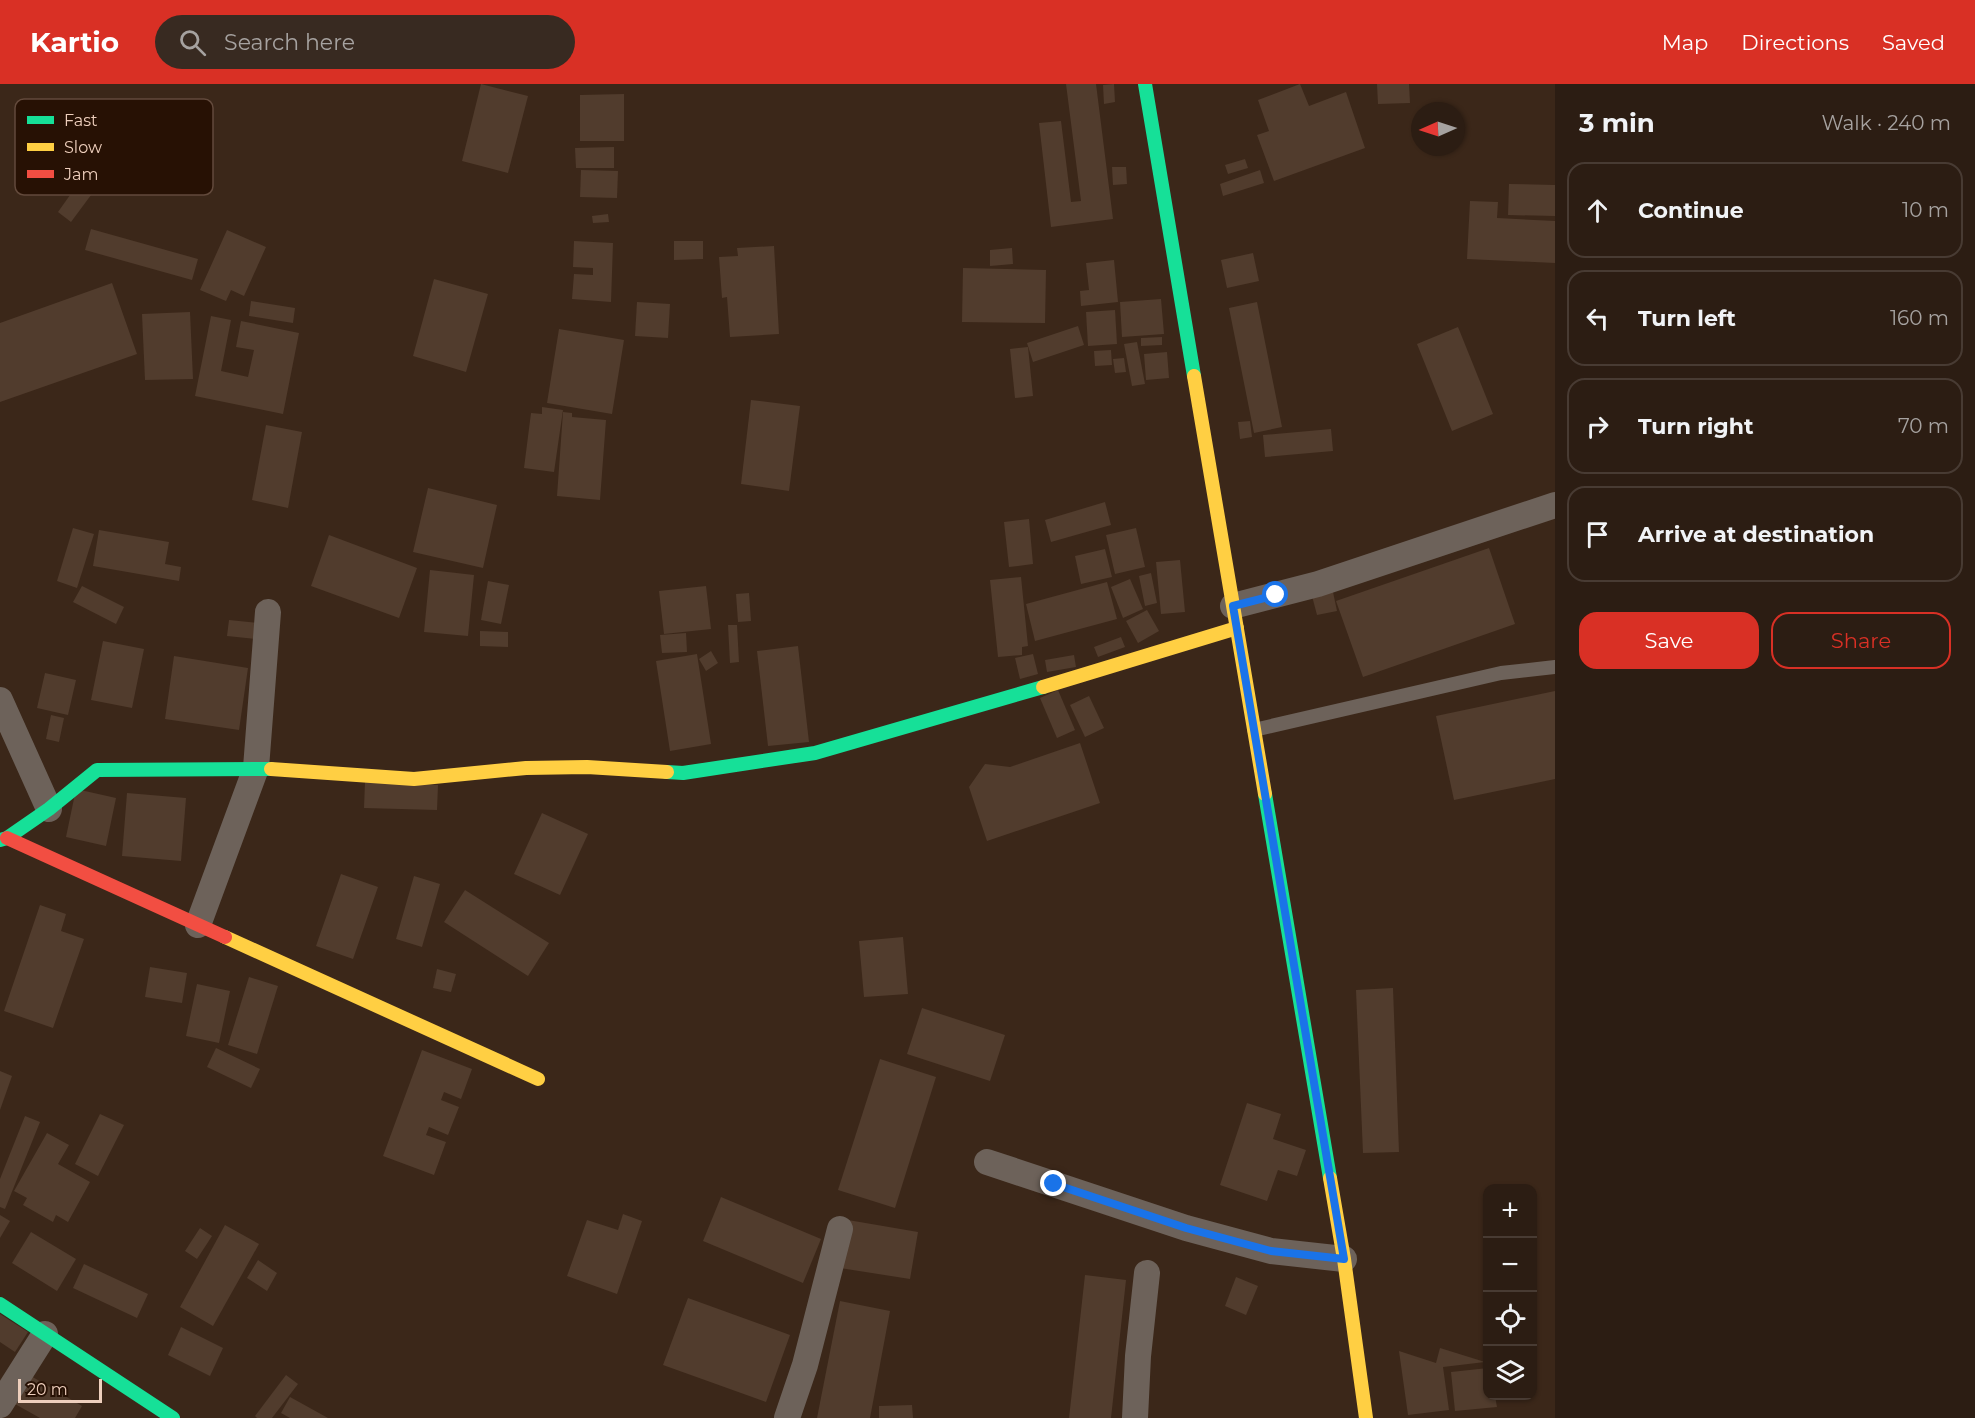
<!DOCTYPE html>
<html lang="en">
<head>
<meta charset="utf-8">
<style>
	:root { --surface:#2c1d13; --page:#382a21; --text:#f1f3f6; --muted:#a6a2a0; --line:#483b33; --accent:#d93025 }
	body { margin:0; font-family:Montserrat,sans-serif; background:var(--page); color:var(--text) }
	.controls { position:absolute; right:18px; bottom:18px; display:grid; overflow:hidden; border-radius:12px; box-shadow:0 2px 4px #0004 }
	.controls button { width:54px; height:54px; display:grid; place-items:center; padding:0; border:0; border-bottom:2px solid var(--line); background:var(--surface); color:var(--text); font:30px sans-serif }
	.compass { position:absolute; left:1411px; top:18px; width:54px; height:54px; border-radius:50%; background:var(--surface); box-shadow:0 2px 4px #0004; rotate:267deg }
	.scale { position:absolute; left:18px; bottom:15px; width:84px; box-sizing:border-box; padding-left:6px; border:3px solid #eecfbd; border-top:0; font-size:16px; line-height:21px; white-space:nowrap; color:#eecfbd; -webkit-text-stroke:4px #271104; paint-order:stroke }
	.stop { position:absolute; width:18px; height:18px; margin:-14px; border:4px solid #1a73e8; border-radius:50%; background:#fff }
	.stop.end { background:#1a73e8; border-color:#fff; box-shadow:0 2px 6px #0008 }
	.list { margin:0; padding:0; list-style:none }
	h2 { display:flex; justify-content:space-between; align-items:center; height:78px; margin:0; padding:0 24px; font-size:26px }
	h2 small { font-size:20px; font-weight:400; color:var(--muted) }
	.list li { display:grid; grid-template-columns:39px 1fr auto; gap:18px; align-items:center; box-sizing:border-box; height:96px; margin:0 12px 12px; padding:0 12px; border:2px solid var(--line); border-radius:18px }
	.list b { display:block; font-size:22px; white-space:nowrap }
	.list em { font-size:20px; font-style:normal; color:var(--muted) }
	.actions { display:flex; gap:12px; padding:18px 24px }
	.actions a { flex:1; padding:14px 0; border:2px solid var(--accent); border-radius:18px; text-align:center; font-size:21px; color:var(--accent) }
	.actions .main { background:var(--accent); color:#fff }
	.icon { flex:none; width:33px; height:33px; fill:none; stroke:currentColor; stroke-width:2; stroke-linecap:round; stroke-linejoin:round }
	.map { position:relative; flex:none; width:1555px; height:1334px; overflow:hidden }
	header { display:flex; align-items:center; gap:36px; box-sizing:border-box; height:84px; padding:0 30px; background:var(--accent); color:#fff }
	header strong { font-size:28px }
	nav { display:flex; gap:33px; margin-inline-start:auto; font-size:21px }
	.search { width:420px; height:54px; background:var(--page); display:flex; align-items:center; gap:15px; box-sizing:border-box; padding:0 21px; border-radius:33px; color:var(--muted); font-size:22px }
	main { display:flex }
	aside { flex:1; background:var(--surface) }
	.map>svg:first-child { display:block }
	.building { fill:#513c2d }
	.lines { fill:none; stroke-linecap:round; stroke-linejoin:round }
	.lane { stroke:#6d625a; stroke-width:14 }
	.street { stroke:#6d625a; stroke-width:26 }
	.fast { stroke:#16e098; stroke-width:14 }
	.slow { stroke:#ffcf43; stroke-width:14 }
	.jam { stroke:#f24e42; stroke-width:14 }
	.route { stroke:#1a73e8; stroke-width:8 }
	.key { fill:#271104; stroke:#634a3c; stroke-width:1.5 }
	.key-label { font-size:16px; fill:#eecfbd }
</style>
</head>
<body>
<header>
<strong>Kartio</strong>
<div class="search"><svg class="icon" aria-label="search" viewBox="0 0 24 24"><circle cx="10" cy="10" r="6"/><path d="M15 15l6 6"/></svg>Search here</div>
<nav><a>Map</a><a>Directions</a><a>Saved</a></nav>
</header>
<main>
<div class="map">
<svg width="1555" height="1334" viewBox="0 0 1555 1334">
	<rect width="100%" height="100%" fill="#3b2719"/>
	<g class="building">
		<polygon points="481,0 528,12 508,89 462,77"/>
		<polygon points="1066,0 1096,0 1113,135 1051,143 1039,39 1061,37 1071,118 1081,117"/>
		<polygon points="1114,0 1115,18 1104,20 1103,1"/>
		<polygon points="1300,0 1309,22 1346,8 1365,64 1274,97 1257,51 1269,47 1258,16"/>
		<polygon points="1377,0 1409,0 1410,19 1378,20"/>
		<polygon points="624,10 624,57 580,57 580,11"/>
		<polygon points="614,63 614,84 576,84 575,64"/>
		<polygon points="1245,75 1248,84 1228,90 1225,81"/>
		<polygon points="1112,83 1126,83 1127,100 1113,101"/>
		<polygon points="581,86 618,87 617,114 580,113"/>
		<polygon points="1260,86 1264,99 1223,112 1220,100"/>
		<polygon points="80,97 94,107 71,138 58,128"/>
		<polygon points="1509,100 1555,101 1555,132 1508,131"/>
		<polygon points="1470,117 1498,118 1497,134 1555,137 1555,179 1467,175"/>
		<polygon points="608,130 609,138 593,139 592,132"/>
		<polygon points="91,145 198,175 192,196 85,166"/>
		<polygon points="227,146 266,163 244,212 231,206 226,217 200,206"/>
		<polygon points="574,157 613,159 611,218 572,215 574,190 593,191 593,184 573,183"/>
		<polygon points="674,157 703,157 703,175 674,176"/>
		<polygon points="774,162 779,250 730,253 727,213 722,214 719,173 738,172 737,164"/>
		<polygon points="1012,164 1013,180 990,182 990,166"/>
		<polygon points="1253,169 1259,197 1227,204 1221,176"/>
		<polygon points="1114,176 1118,218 1081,222 1080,207 1089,206 1086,179"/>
		<polygon points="963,184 1046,186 1045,239 962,238"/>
		<polygon points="434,195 488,210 466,288 413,272"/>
		<polygon points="112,199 137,270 0,318 0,239"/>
		<polygon points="1161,215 1164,250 1122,253 1120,218"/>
		<polygon points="251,217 295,224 293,239 249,232"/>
		<polygon points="637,218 670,220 668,254 635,252"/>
		<polygon points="1257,218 1282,343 1254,349 1229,224"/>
		<polygon points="1115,226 1117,260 1088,262 1086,228"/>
		<polygon points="190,228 193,295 145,296 142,230"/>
		<polygon points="211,232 231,236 221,287 248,293 254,266 236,263 241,237 299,249 283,330 195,312"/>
		<polygon points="1078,242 1084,261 1033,278 1027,259"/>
		<polygon points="1458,243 1493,330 1452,347 1417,260"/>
		<polygon points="559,245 624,256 612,330 547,319"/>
		<polygon points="1162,253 1162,261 1141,262 1141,254"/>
		<polygon points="1137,258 1145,300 1132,302 1124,260"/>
		<polygon points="1028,263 1033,312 1015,314 1010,265"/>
		<polygon points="1111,266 1112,281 1095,282 1094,267"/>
		<polygon points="1167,268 1169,294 1146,296 1144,270"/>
		<polygon points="1124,274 1126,288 1115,289 1113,275"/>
		<polygon points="751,316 800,322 789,407 741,400"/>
		<polygon points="542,323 563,326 554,388 524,384 531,329 542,330"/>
		<polygon points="563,328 572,329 572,333 606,336 600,416 557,412"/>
		<polygon points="1250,337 1252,353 1240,355 1238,338"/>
		<polygon points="266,341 302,348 288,424 252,416"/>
		<polygon points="1331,345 1333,367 1265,373 1263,351"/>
		<polygon points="428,404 497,421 483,484 413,468"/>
		<polygon points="1105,418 1111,441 1051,458 1045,436"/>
		<polygon points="1029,435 1033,480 1009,483 1004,438"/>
		<polygon points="73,444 94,450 77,504 57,497"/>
		<polygon points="1136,444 1145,483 1115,490 1106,451"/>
		<polygon points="99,446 169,458 165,480 181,483 179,497 93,482"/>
		<polygon points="329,451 417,484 399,534 311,502"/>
		<polygon points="1489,464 1515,540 1363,593 1336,517"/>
		<polygon points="1105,465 1112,493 1081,500 1075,472"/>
		<polygon points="1180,476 1185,528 1161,530 1156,478"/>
		<polygon points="430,486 474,491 468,552 424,548"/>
		<polygon points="1151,489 1157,519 1145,522 1139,492"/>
		<polygon points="1021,493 1028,562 1022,563 1022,571 998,573 990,496"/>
		<polygon points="1130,495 1143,525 1123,534 1111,503"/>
		<polygon points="488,497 509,501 501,540 481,536"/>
		<polygon points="1107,498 1117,535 1035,557 1026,520"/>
		<polygon points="82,502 124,523 116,540 73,518"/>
		<polygon points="706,502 711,545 664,550 659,507"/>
		<polygon points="1333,508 1337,527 1317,531 1312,512"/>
		<polygon points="749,509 751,537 738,538 736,510"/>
		<polygon points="1147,526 1159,547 1138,559 1126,537"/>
		<polygon points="229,536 258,539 256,555 227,552"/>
		<polygon points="728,541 737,541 739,578 730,579"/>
		<polygon points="480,547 508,548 508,563 480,562"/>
		<polygon points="686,549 687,568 662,569 660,551"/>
		<polygon points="1121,553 1125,563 1098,573 1094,563"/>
		<polygon points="103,557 144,565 132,624 91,616"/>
		<polygon points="798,562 809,658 768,662 757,567"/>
		<polygon points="711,567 718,579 706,587 699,575"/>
		<polygon points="697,570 711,660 670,667 656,577"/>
		<polygon points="1033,570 1038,590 1020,595 1015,574"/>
		<polygon points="1074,571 1076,583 1047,588 1045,576"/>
		<polygon points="174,572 248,584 239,646 165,635"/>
		<polygon points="45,589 76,596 68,631 37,624"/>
		<polygon points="1058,606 1075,646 1057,654 1040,614"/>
		<polygon points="1555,607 1555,695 1454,716 1436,632"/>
		<polygon points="1089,612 1104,644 1085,653 1070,621"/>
		<polygon points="51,631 64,634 59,658 46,655"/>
		<polygon points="1080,659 1100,719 987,757 969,703 985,680 1010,683"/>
		<polygon points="365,698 438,701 437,726 364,724"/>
		<polygon points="76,705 116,714 106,762 66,753"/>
		<polygon points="127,709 186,714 181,777 122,772"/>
		<polygon points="542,729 588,750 560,811 514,790"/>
		<polygon points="341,790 378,803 353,875 316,862"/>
		<polygon points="414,792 440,800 422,863 396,855"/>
		<polygon points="465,806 549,859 528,892 444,838"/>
		<polygon points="40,821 66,830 61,847 84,855 53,944 4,927"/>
		<polygon points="903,853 908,910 864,913 859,857"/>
		<polygon points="150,883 187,889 182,919 145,913"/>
		<polygon points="437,885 456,890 451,908 433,904"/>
		<polygon points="249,893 278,902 257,970 228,961"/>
		<polygon points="197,900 230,907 219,959 186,952"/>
		<polygon points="1393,904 1399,1068 1363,1069 1356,906"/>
		<polygon points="922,924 1005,951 990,997 907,970"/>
		<polygon points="216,964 260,985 251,1004 207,983"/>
		<polygon points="422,966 472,985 461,1015 444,1008 441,1016 459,1023 448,1051 429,1043 426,1051 446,1058 434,1091 383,1072"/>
		<polygon points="880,975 936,993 895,1124 838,1106"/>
		<polygon points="0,987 12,992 0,1026"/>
		<polygon points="1247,1019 1281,1030 1273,1055 1306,1066 1297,1092 1278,1086 1267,1117 1220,1101"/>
		<polygon points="100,1030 124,1041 98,1092 75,1080"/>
		<polygon points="25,1032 40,1038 5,1125 0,1123 0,1095"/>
		<polygon points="47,1049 69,1061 58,1080 90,1098 68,1138 56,1131 53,1138 23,1121 27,1114 14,1107"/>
		<polygon points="721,1113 821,1155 803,1199 703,1157"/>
		<polygon points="623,1130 642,1137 617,1210 567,1192 587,1136 618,1146"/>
		<polygon points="0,1131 10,1137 0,1154"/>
		<polygon points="848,1136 918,1148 910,1195 840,1184"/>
		<polygon points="225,1141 259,1160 213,1242 180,1223"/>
		<polygon points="200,1144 212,1152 197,1175 185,1167"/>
		<polygon points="31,1148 76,1175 57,1207 12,1179"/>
		<polygon points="258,1176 277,1189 267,1207 247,1194"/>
		<polygon points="84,1180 148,1210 137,1234 73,1204"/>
		<polygon points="1085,1191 1126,1196 1111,1334 1069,1334"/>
		<polygon points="1236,1193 1258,1202 1246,1231 1225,1222"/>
		<polygon points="688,1214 790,1251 766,1318 663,1281"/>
		<polygon points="840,1217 890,1227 870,1334 817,1334"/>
		<polygon points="0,1230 28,1248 15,1268 0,1258"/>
		<polygon points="181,1243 223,1264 210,1292 168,1271"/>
		<polygon points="1440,1264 1485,1278 1443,1283 1449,1326 1408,1331 1399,1267 1436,1279"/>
		<polygon points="1488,1284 1488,1312 1495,1312 1497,1323 1455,1327 1451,1288"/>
		<polygon points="286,1291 298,1300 272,1334 257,1334 255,1332"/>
		<polygon points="31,1292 82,1322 75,1334 40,1334 15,1320"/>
		<polygon points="290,1313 328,1334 290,1334 281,1329"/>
		<polygon points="912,1321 913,1334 879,1334 879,1322"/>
	</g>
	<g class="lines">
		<polyline class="lane" points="1254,646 1501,589 1555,583"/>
		<g class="street">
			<polyline points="1233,522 1318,500 1555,421"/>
			<polyline points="0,616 49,725"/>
			<polyline points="198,841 256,684 268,528"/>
			<polyline points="987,1078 1186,1144 1271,1167 1344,1175"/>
			<polyline points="0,1321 45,1250"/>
			<polyline points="787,1334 805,1281 840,1145"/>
			<polyline points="1135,1334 1138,1272 1147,1189"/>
		</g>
		<g class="fast">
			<polyline points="1145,0 1194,292"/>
			<polyline points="667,688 683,689 815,669 1043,603"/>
			<polyline points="1265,710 1330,1094"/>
			<polyline points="0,756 7,754 49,725 97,686 271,685"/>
			<polyline points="0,1220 173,1334"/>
		</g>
		<g class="slow">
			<polyline points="1194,292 1265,710"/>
			<polyline points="1043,603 1237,544"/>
			<polyline points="271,685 414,695 526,684 587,683 667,688"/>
			<polyline points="225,853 538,995"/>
			<polyline points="1330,1094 1344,1175 1366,1334"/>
		</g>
		<polyline class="jam" points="7,754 225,853"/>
	</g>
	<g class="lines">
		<polyline class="route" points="1054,1100 1186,1144 1271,1167 1344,1175 1233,522 1276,511"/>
	</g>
	<rect x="15" y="15" width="198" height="96" rx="9" class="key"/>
	<rect x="27" y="32" width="27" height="8" fill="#16e098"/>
	<rect x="27" y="59" width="27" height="8" fill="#ffcf43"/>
	<rect x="27" y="86" width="27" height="8" fill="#f24e42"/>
	<g class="key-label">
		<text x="64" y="42">Fast</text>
		<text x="64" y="69">Slow</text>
		<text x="64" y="96">Jam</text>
	</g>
</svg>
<div class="controls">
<button>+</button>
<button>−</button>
<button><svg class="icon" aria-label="locate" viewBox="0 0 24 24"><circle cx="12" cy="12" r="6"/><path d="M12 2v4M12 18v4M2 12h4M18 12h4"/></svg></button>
<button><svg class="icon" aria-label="layers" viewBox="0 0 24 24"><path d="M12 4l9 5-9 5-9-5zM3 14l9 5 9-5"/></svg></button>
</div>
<svg class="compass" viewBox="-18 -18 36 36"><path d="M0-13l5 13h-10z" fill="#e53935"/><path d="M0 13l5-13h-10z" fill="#a6a2a0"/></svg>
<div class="scale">20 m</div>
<div class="stop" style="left:1276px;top:511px"></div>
<div class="stop end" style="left:1054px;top:1100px"></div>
</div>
<aside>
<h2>3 min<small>Walk · 240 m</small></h2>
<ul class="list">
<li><svg class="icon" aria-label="ahead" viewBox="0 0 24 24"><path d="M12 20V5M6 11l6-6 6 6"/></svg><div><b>Continue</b></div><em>10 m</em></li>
<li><svg class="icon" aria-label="left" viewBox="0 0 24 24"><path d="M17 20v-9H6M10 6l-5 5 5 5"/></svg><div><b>Turn left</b></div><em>160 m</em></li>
<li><svg class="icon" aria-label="right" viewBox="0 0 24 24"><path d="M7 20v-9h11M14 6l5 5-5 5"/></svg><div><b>Turn right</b></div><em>70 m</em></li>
<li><svg class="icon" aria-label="arrive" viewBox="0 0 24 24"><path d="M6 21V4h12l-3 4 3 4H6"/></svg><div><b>Arrive at destination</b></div></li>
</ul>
<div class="actions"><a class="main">Save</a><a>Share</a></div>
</aside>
</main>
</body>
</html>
